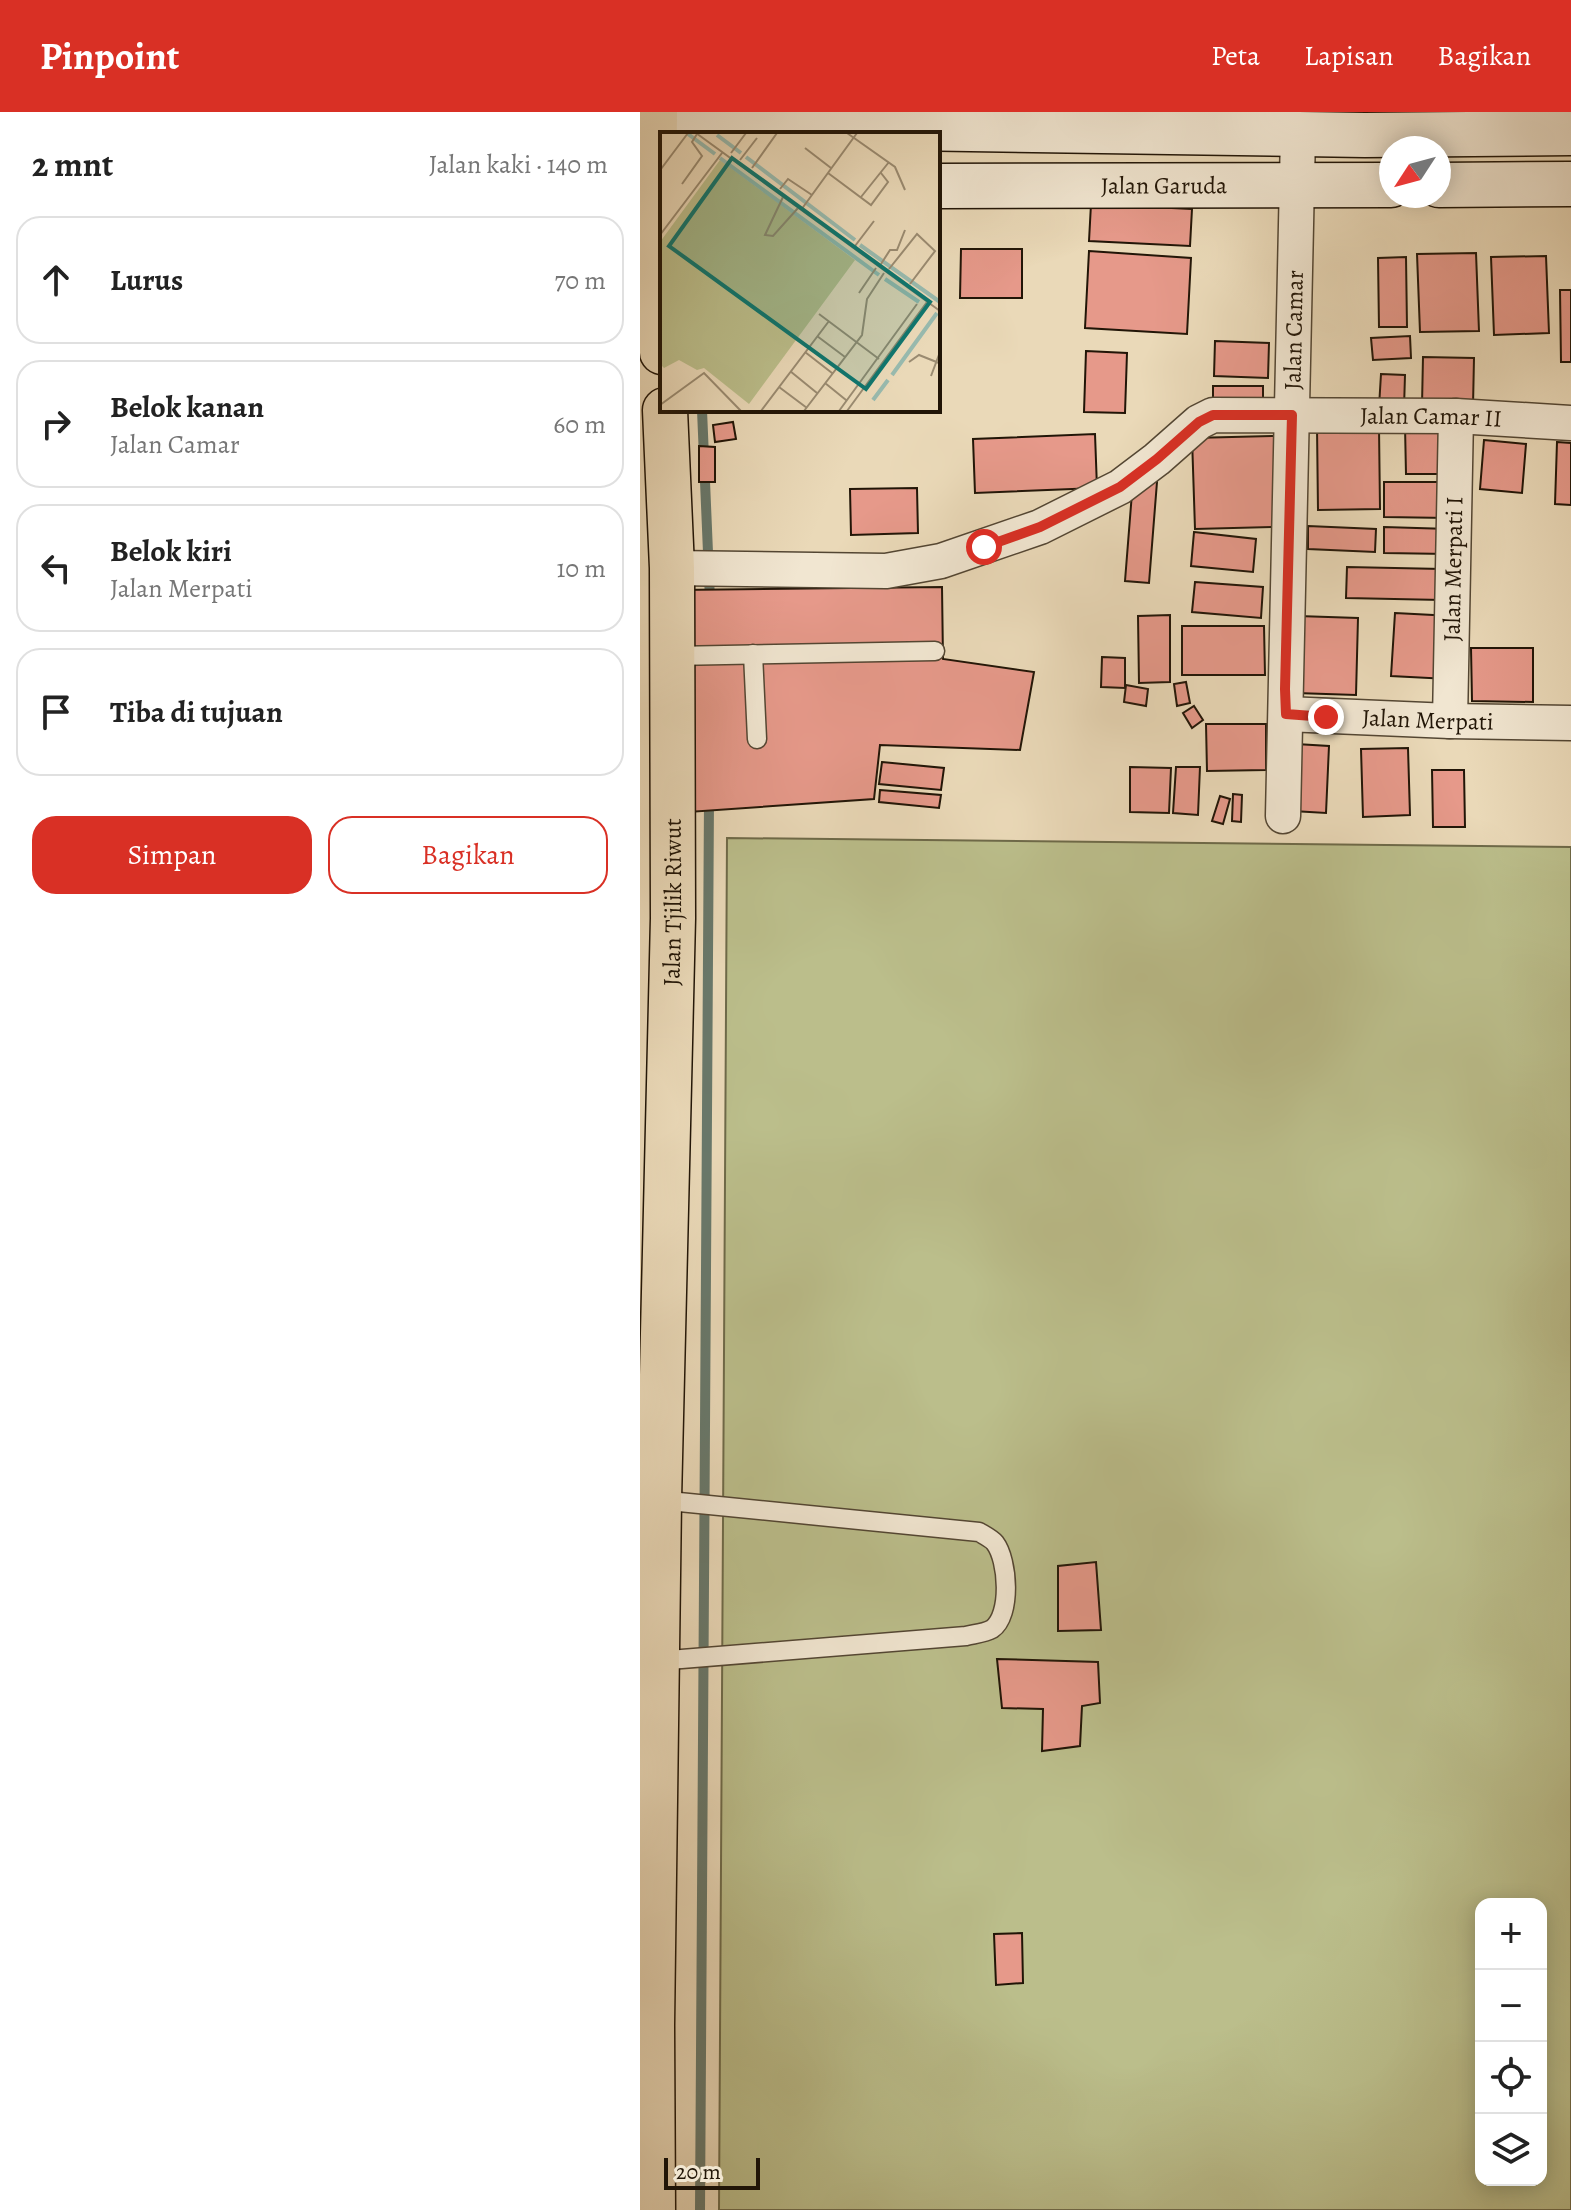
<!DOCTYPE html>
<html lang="id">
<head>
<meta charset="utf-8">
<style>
	:root { --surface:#fff; --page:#f2f2f2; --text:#222; --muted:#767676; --line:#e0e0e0; --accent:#d93025 }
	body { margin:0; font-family:Alegreya,serif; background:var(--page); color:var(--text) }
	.controls { position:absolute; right:24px; bottom:24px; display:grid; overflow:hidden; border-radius:16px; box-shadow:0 4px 20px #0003 }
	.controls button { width:72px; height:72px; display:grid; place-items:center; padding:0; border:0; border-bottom:2px solid var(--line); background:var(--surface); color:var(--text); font:40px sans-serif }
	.compass { position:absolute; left:739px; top:24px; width:72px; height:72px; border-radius:50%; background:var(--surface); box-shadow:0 4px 20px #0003; rotate:234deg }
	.scale { position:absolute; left:24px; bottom:20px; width:96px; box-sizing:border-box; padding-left:8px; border:4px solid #211507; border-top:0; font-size:22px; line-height:28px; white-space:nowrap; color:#211507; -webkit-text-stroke:6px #f1e6d1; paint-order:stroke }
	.stop { position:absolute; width:24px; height:24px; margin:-18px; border:6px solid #d93025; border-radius:50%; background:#fff }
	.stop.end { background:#d93025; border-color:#fff; box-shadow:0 2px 8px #0008 }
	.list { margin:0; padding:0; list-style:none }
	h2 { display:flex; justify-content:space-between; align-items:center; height:104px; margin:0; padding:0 32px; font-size:34px }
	h2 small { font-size:26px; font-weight:400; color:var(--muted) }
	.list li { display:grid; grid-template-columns:52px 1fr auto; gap:24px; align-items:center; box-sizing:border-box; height:128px; margin:0 16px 16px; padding:0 16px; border:2px solid var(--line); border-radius:24px }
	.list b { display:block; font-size:30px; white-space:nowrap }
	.list p { margin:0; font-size:26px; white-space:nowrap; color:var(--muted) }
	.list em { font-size:26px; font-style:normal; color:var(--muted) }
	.actions { display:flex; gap:16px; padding:24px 32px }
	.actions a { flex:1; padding:18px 0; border:2px solid var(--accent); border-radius:24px; text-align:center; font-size:28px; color:var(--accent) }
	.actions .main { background:var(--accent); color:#fff }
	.icon { flex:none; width:44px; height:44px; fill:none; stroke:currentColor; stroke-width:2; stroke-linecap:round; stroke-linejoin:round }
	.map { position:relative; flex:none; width:931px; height:2098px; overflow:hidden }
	header { display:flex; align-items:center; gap:48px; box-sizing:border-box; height:112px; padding:0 40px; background:var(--accent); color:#fff }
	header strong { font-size:38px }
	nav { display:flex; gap:44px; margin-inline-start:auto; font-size:28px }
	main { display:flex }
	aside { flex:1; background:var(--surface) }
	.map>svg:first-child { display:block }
	.green { fill:#bbbe8b; stroke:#6e6a49; stroke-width:2; fill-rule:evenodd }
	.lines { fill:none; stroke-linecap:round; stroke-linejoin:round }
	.stream { stroke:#68786b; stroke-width:10 }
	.building { fill:#e6998a; stroke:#211507; stroke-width:2 }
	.lane-casing { stroke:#534633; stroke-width:21 }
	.street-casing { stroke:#534633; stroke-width:37 }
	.secondary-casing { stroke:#211507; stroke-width:47 }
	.highway-casing { stroke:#211507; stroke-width:47 }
	.lane { stroke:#f1e6d1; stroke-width:18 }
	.street { stroke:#f1e6d1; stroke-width:34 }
	.secondary { stroke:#f1e6d1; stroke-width:44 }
	.highway { stroke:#ead9b8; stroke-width:44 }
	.route { stroke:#d93025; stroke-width:10 }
	.labels { text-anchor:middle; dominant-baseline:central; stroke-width:7; stroke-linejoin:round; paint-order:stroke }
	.street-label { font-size:24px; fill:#211507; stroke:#f1e6d1 }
	.inset-river { fill:none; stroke:#98baae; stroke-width:4 }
	.inset-road { fill:none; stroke:#9a8b71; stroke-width:2 }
	.view { fill:#0f766e; fill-opacity:0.15; stroke:#0f766e; stroke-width:4 }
	.inset-edge { fill:none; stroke:#211507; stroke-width:4 }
</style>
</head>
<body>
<header>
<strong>Pinpoint</strong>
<nav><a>Peta</a><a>Lapisan</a><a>Bagikan</a></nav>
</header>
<main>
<aside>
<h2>2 mnt<small>Jalan kaki · 140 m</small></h2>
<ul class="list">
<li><svg class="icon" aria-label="ahead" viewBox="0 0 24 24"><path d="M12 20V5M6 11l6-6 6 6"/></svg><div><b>Lurus</b></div><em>70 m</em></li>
<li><svg class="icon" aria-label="right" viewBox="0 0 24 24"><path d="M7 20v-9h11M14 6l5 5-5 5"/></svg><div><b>Belok kanan</b><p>Jalan Camar</p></div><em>60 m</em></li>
<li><svg class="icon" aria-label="left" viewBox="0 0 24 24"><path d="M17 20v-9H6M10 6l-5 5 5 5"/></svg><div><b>Belok kiri</b><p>Jalan Merpati</p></div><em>10 m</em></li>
<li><svg class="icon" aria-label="arrive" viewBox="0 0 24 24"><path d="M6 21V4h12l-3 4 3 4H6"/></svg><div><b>Tiba di tujuan</b></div></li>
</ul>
<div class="actions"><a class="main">Simpan</a><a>Bagikan</a></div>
</aside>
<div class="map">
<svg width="931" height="2098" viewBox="0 0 931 2098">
	<rect width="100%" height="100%" fill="#ead9b8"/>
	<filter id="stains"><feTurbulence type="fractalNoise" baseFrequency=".0025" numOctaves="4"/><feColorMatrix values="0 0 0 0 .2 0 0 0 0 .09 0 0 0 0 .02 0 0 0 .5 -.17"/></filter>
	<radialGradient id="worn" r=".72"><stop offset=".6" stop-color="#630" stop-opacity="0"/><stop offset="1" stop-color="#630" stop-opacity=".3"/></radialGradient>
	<path class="green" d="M87,726L931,735V2098H79ZM841,1792H901V2068H841Z"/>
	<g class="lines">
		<g class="stream">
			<polyline points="62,298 70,488"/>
			<polyline points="60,2098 69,688"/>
		</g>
	</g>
	<g class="building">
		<polygon points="451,92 552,97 550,134 449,129"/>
		<polygon points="321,137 382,137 382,186 320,186"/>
		<polygon points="449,139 551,146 547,222 445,216"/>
		<polygon points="836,141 839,219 780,220 777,142"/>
		<polygon points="906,144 909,221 854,223 851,145"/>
		<polygon points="766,145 767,215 739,215 738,146"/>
		<polygon points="920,178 931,178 931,250 921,250"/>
		<polygon points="770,224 771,246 733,248 731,226"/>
		<polygon points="575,229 629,231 628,266 574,264"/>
		<polygon points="446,239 487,241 485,301 444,300"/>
		<polygon points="783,245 834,246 833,294 782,293"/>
		<polygon points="741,262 765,263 764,296 739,295"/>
		<rect x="573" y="274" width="50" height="17"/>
		<polygon points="93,310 96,327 75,330 73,313"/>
		<polygon points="765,314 807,315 808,362 766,362"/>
		<polygon points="677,315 739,315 740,397 678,398"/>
		<polygon points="455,322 457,376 335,381 333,327"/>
		<polygon points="634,324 637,415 555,417 552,326"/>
		<polygon points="844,328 886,332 882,381 840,377"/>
		<polygon points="917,330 931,331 931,393 915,392"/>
		<polygon points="59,334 75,335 75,370 59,370"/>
		<polygon points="493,368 517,370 509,471 485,469"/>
		<polygon points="744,370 808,370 808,406 744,405"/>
		<polygon points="277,376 278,421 211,423 210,377"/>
		<polygon points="668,414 736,417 735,440 668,437"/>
		<polygon points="744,415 809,417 808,442 744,441"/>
		<polygon points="554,420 616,427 613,460 551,454"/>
		<polygon points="707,455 802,457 802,488 706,486"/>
		<polygon points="555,470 623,475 621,506 552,500"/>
		<polygon points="302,475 303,547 394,560 380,638 240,633 234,687 34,701 38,478"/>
		<polygon points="755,501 812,504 808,567 751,564"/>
		<polygon points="530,503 530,570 499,571 498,504"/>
		<polygon points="658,504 718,506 716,583 656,581"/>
		<polygon points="542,514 624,514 625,563 542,563"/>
		<polygon points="831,536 893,536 893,590 832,589"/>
		<polygon points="462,545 485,546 485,576 461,575"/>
		<polygon points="546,570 550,591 537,594 534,572"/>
		<polygon points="486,573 508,577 506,594 484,590"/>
		<polygon points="554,594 563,608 552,616 543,601"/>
		<polygon points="566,612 626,612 626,658 567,659"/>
		<polygon points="656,632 689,634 686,701 653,699"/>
		<polygon points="768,636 770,703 723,705 721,637"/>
		<polygon points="242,650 304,656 301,678 239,672"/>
		<polygon points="490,655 531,656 529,701 490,700"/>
		<polygon points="536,655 560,655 558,703 533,701"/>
		<polygon points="792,658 824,658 825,715 793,715"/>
		<polygon points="240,678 301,683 299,696 239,690"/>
		<polygon points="593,682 602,683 601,710 592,709"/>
		<polygon points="580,684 590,687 583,712 572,709"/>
		<polygon points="456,1450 461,1518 418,1519 418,1454"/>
		<polygon points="357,1547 458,1550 460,1591 442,1594 440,1634 402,1639 403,1597 362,1596"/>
		<polygon points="382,1821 383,1871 356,1873 354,1822"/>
	</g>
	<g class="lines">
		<defs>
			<g id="lane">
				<polyline points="113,542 117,627"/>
				<polyline points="33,544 295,539"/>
				<path d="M17,1549L326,1524C334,1522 345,1521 352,1517C372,1503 368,1448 355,1431C352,1427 344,1423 339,1420L19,1388"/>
			</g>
			<g id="street">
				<path id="s1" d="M32,456L246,459L301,449L400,415L480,375L517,347L559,310L573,303L816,304L931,311"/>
				<path id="s2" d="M646,602L810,609L931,611"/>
				<path id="s3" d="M810,609L816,304"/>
				<path id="s4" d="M643,704L658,22"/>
			</g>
			<g id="secondary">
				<polyline points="0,12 725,23 931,21"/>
				<polyline points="799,73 931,72"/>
				<path id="s5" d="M298,74L751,73"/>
			</g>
			<g id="highway">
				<polyline points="15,0 14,101 22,240"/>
				<path id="s6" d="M13,2098L12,1914L19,1388L33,806L32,456L25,298"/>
			</g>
		</defs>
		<use href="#lane" class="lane-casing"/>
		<use href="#street" class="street-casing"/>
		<use href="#secondary" class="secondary-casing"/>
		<use href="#highway" class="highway-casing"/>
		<use href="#lane" class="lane"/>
		<use href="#street" class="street"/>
		<use href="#secondary" class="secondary"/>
		<use href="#highway" class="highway"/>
	</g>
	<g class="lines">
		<polyline class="route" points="344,435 400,415 480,375 517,347 559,310 573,303 652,303 645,577 646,602 686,605"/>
	</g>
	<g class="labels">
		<g class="street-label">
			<text stroke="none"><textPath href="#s5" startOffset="226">Jalan Garuda</textPath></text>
			<text stroke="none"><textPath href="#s4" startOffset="486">Jalan Camar</textPath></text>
			<text stroke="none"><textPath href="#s1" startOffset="800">Jalan Camar II</textPath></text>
			<text stroke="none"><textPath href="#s3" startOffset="152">Jalan Merpati I</textPath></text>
			<text stroke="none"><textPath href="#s2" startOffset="142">Jalan Merpati</textPath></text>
			<text stroke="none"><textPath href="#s6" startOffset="1308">Jalan Tjilik Riwut</textPath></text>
		</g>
	</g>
	<g transform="translate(20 20)">
		<rect width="280" height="280" fill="#ead9b8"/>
		<path d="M60,28L195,128L89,272L44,236L37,238L19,228L4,236L0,232V110Z" fill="#bbbe8b"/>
		<path class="inset-river" d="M28,2L55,22M57,3L81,21M86,25L195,108M60,26L219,143M200,113L280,170M225,147L259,170M232,243L277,181M213,268L228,248"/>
		<path class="inset-road" d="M36,1L280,179M187,1L235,35L245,58M145,16L171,36M71,21L86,1M80,28L97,6M92,36L117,1M1,37L28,1M168,41L211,73L228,50L221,41M22,52L42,24L32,10L37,2M120,57L128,47L152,63M123,65L105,103L113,104L138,76M201,65L229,30M141,78L197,1M0,103L62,21M195,114L214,89M221,132L230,118H237L245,98M229,137L257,102L275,119L250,152M199,161L216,136M159,182L219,227M157,204L185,225M145,220L172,241M249,230L259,223L279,231M130,239L157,261M271,244L280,220M165,251L186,268M119,255L147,276M0,273L44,241L81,279M101,279L169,189M144,279L202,203L207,167L224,141M179,279L257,172M187,279L267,170"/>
		<path class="view" d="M72,26L270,170L206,257L9,114Z"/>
		<rect width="280" height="280" class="inset-edge"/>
	</g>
	<rect width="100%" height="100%" filter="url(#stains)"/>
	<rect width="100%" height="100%" fill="url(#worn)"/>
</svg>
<div class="controls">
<button>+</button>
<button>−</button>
<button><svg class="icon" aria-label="locate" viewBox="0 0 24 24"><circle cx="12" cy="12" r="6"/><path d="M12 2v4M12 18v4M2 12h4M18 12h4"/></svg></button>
<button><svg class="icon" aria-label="layers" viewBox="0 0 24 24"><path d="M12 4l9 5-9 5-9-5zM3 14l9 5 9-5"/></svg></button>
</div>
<svg class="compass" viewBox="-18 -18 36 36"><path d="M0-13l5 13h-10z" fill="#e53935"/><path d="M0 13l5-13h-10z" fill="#767676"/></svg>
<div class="scale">20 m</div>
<div class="stop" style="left:344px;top:435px"></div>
<div class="stop end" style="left:686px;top:605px"></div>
</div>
</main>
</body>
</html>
